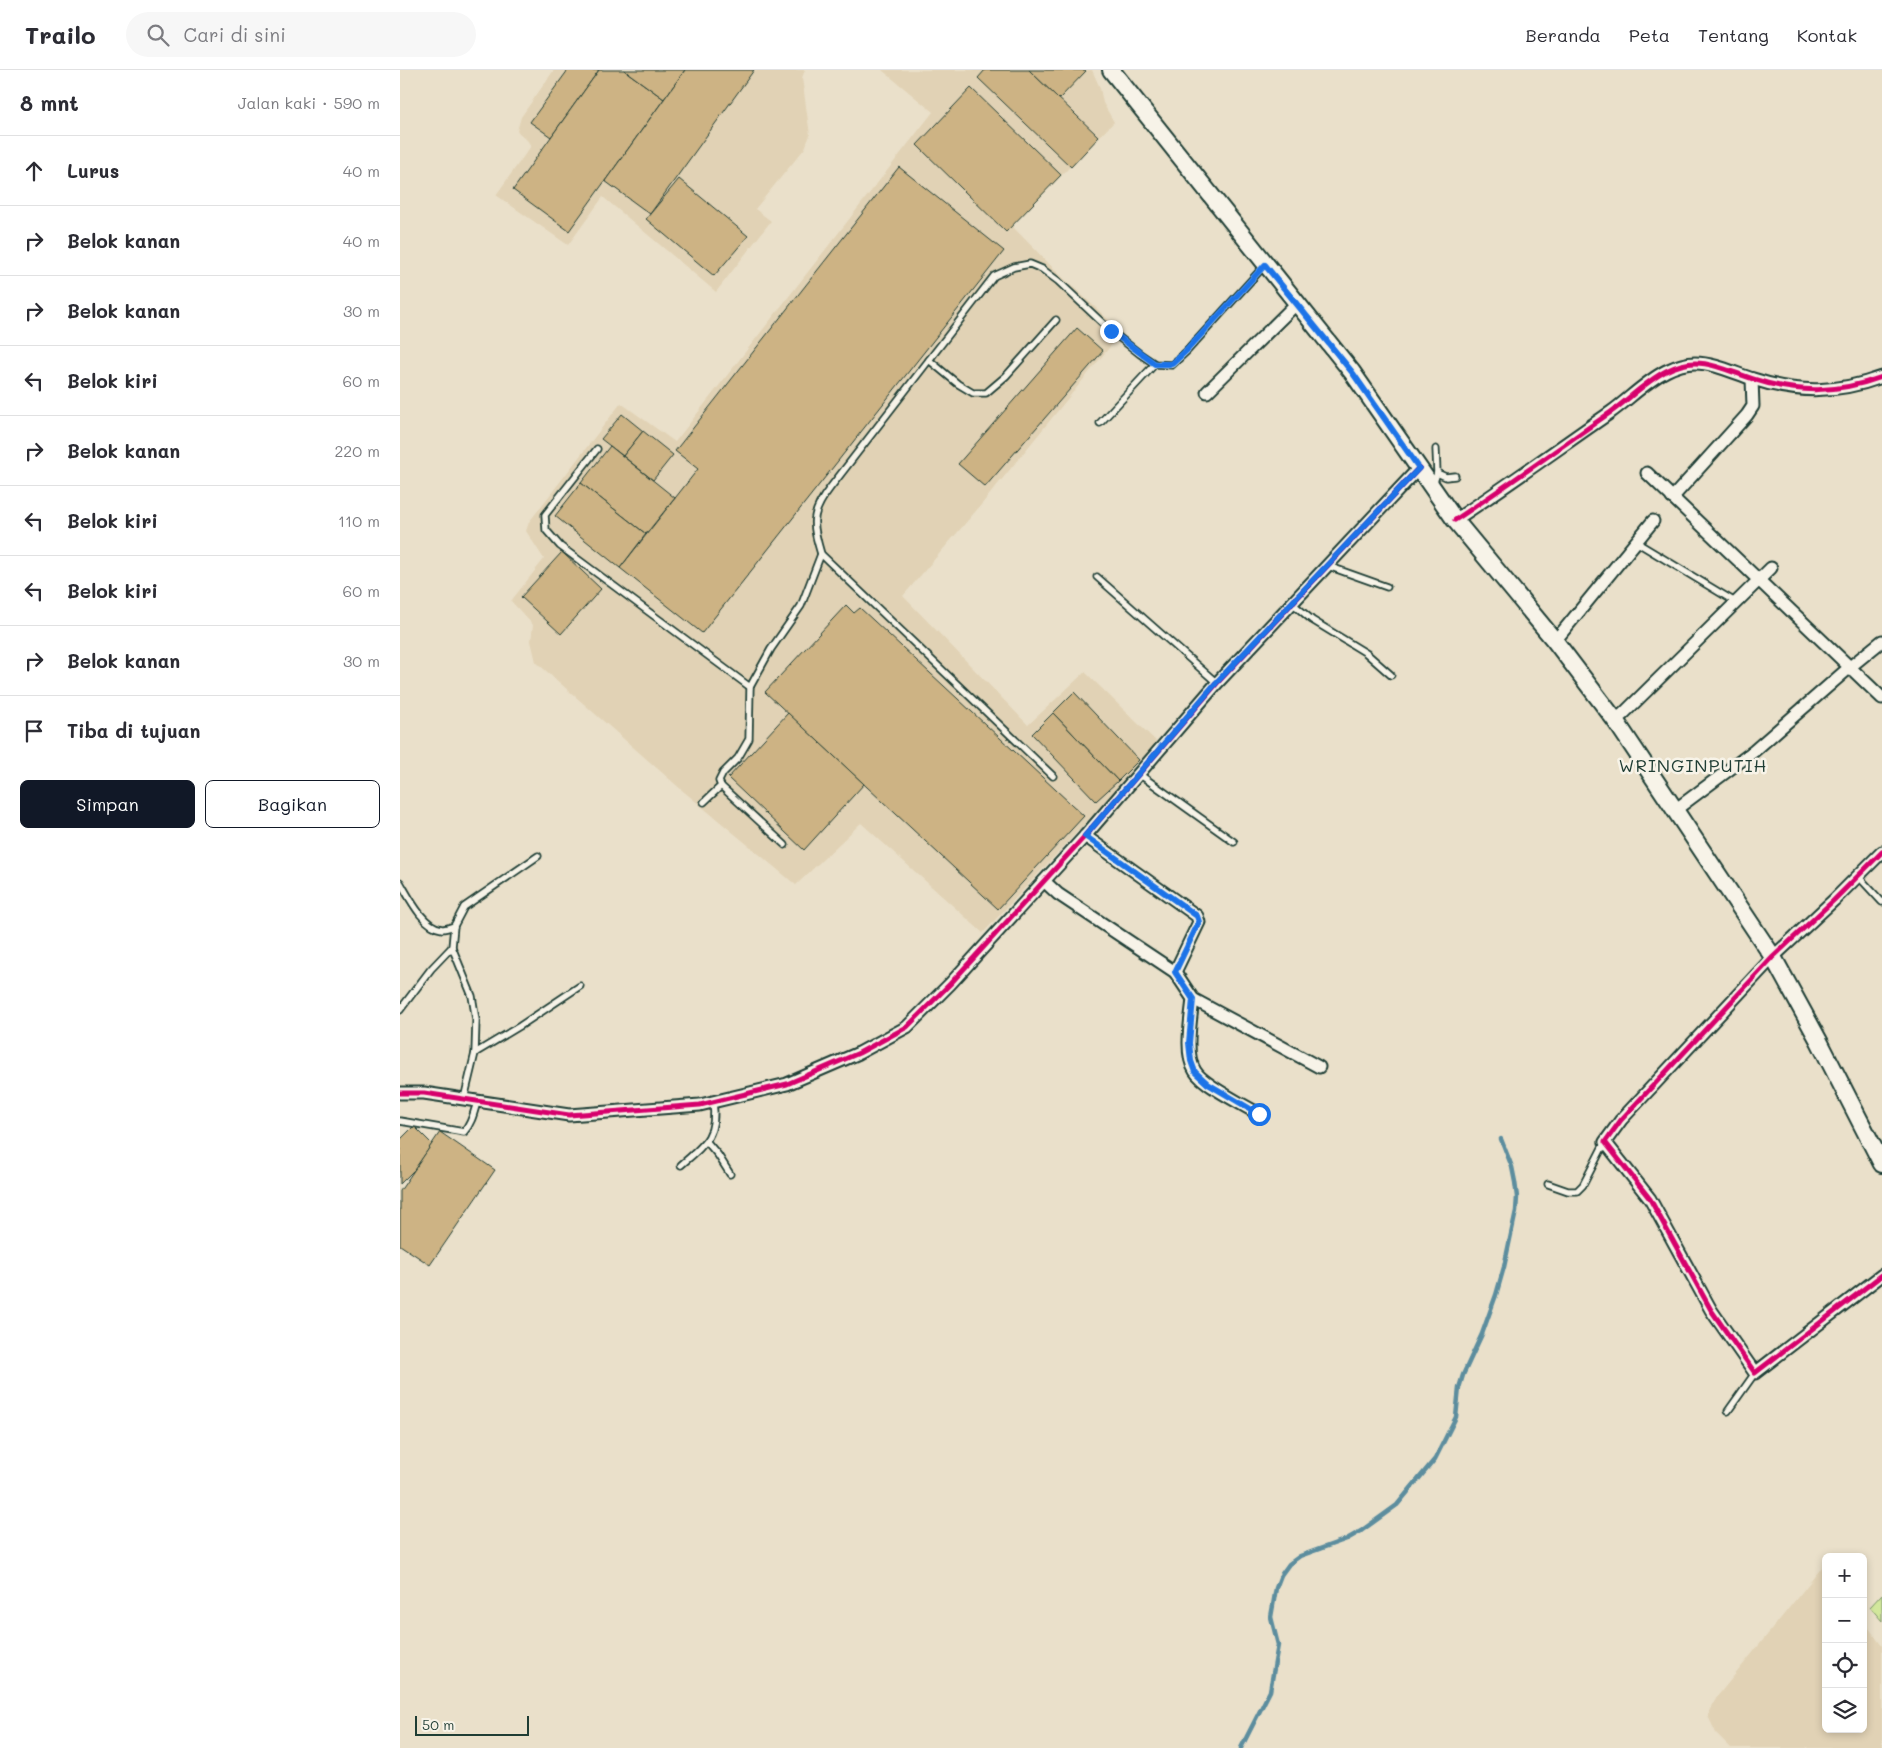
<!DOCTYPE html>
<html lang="id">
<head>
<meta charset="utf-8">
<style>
	:root { --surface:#fff; --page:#f7f7f7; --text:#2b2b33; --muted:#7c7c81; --line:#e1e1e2; --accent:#111827 }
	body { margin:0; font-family:Mali,sans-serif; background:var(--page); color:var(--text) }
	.controls { position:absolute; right:15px; bottom:15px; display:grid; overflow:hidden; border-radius:8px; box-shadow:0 2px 8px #0003 }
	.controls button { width:45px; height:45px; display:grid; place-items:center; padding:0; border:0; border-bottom:1px solid var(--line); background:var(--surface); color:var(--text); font:25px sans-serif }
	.scale { position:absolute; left:15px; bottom:12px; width:114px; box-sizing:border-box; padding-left:5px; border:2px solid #1f3d34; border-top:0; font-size:14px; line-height:18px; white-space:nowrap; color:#1f3d34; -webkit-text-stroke:4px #f7f3e8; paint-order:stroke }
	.stop { position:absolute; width:15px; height:15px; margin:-11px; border:4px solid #1a73e8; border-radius:50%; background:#fff }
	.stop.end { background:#1a73e8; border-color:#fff; box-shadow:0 1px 5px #0008 }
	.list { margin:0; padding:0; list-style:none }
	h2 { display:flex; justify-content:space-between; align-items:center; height:65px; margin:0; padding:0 20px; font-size:21px }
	h2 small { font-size:16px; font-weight:400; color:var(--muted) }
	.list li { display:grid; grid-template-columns:32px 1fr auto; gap:15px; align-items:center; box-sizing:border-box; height:70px; padding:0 20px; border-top:1px solid var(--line) }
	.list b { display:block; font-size:19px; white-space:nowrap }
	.list em { font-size:16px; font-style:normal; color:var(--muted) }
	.actions { display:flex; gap:10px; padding:15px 20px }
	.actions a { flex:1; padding:11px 0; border:1px solid var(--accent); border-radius:8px; text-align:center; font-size:18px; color:var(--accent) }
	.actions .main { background:var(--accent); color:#fff }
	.icon { flex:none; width:28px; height:28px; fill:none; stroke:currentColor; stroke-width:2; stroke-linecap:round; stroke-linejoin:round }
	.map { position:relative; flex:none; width:1482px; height:1678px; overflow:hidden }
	header { display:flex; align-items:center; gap:30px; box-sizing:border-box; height:70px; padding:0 25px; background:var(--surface); border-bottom:1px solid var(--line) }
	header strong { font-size:24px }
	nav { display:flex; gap:28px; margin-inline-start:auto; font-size:18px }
	.search { width:350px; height:45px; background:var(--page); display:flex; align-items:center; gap:12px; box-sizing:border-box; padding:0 18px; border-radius:28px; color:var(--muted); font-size:19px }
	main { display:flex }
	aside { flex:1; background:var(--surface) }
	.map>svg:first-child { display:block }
	.built { fill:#e1d2b5 }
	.green { fill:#d2e79c; stroke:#789268 }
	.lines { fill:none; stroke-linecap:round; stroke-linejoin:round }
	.stream { stroke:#5c8d9e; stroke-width:4.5 }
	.building { fill:#cdb384; stroke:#1f3d34 }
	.service-casing { stroke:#1f3d34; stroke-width:9 }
	.minor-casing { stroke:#1f3d34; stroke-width:15 }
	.secondary-casing { stroke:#1f3d34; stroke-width:20 }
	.service { stroke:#f7f3e8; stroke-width:5.5 }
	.minor { stroke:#f7f3e8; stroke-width:11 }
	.secondary { stroke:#f7f3e8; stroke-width:16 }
	.cycleway-casing { stroke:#f7f3e8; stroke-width:8 }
	.cycleway { stroke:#d6006c; stroke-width:5 }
	.route { stroke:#1a73e8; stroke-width:6 }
	.labels { text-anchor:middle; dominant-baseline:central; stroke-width:5; stroke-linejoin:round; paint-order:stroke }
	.quarter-label { font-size:18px; letter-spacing:1px; fill:#1f3d34; stroke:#f7f3e8 }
</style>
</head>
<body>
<header>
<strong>Trailo</strong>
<div class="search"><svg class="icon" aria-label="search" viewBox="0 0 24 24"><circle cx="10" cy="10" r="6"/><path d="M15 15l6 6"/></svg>Cari di sini</div>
<nav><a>Beranda</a><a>Peta</a><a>Tentang</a><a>Kontak</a></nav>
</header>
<main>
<aside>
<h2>8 mnt<small>Jalan kaki · 590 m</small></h2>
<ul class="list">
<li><svg class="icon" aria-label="ahead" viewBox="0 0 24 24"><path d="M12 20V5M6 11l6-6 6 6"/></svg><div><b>Lurus</b></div><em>40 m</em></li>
<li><svg class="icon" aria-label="right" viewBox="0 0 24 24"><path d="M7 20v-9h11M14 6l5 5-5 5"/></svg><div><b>Belok kanan</b></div><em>40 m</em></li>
<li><svg class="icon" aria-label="right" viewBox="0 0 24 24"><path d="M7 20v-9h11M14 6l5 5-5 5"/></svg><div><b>Belok kanan</b></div><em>30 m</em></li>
<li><svg class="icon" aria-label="left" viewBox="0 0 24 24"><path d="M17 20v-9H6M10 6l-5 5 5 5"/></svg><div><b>Belok kiri</b></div><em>60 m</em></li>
<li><svg class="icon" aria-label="right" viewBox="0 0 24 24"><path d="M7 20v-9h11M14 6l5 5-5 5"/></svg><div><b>Belok kanan</b></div><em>220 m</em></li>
<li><svg class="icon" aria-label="left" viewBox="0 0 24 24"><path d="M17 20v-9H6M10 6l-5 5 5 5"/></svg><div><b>Belok kiri</b></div><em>110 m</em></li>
<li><svg class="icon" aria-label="left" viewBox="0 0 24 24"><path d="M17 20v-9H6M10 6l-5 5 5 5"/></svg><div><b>Belok kiri</b></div><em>60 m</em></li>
<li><svg class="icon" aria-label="right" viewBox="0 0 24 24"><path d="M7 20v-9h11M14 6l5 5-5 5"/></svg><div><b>Belok kanan</b></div><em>30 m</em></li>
<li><svg class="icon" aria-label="arrive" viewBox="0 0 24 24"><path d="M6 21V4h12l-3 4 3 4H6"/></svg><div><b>Tiba di tujuan</b></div></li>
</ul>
<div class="actions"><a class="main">Simpan</a><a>Bagikan</a></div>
</aside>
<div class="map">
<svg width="1482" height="1678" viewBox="0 0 1482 1678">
	<rect width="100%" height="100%" fill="#eae0ca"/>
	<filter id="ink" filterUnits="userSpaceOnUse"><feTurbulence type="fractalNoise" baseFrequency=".02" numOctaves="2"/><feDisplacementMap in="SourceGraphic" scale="10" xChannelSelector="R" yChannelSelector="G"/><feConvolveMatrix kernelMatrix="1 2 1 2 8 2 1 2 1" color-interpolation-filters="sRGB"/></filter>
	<g filter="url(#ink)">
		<g class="built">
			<polygon points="154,0 405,0 402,8 410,65 405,78 355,139 371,151 316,222 203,127 168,175 96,125 131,76 127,70 117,61 121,47"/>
			<polygon points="482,0 692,0 700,18 703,33 714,52 612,156 658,203 722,262 581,435 503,526 628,655 685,602 759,674 583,863 461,753 396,815 283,721 136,592 131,571 133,555 111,531 144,489 126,461 129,452 221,333 275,372 533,42"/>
			<polygon points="1423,1496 1426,1499 1426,1659 1463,1659 1463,1550 1482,1576 1482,1678 1331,1678 1316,1663 1308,1646 1316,1628"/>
		</g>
		<polygon class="green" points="1482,1524 1482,1551 1470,1537"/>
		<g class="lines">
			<polyline class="stream" points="841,1678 870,1621 878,1575 871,1547 876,1518 881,1505 889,1494 900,1486 947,1469 961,1461 997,1435 1035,1389 1056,1347 1059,1318 1063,1305 1082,1264 1096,1225 1104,1197 1116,1141 1117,1127 1115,1112 1112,1097 1101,1069"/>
		</g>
		<g class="building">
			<polygon points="168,0 199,0 151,67 130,52"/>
			<polygon points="199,0 224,0 264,29 169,161 113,120"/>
			<polygon points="224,0 285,0 264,29"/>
			<polygon points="285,0 354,0 250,144 205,111"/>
			<polygon points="585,0 629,0 699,67 671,97 578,8"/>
			<polygon points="629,0 685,0 686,1 659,29"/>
			<polygon points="571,18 661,105 606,162 517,75"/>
			<polygon points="499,97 604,181 302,563 220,498 298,399 275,381"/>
			<polygon points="279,109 348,166 314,206 246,149"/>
			<polygon points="677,258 703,281 585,417 558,394"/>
			<polygon points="222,344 243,361 223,386 201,369"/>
			<polygon points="243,361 273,385 253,410 223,386"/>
			<polygon points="210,376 275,428 246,464 181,413"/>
			<polygon points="181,413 246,464 220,498 155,446"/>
			<polygon points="162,482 201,519 161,564 121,527"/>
			<polygon points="446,535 454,543 460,538 684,746 598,839 365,622"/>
			<polygon points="674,622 739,690 718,711 653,643"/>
			<polygon points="388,643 464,714 404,780 328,708"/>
			<polygon points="653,643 718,711 696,731 632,664"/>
			<polygon points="14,1056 32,1074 15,1099 0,1114 0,1070"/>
			<polygon points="40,1062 95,1100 30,1195 0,1175 0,1121"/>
		</g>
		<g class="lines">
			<defs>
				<g id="service">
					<polyline points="529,290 558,314 573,323 586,323 606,306 656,250"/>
					<polyline points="700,353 755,294"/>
					<polyline points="197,379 145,445 146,460 160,476 350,617"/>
					<polyline points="1037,403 1046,407 1055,406"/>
					<polyline points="1032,413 1034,412 1037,403 1036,379"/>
					<polyline points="1236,472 1337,533"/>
					<polyline points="928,496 987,517"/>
					<polyline points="697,507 817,613"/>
					<polyline points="892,533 912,550 966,583 991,605"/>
					<polyline points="739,704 834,772"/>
					<path d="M653,706L421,484C412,454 410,444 430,418L594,206L614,197L630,194L642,199L658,211L711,261L740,284L755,294L772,295L787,281L865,195"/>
					<polyline points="304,732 321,716"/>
					<polyline points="385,775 321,716 319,711 323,703 338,688 349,669 350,617 371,579 401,536 421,484"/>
					<polyline points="1458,806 1482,832"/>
					<path d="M0,812C9,827 23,857 42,859C46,859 51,857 54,856"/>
					<polyline points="0,940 31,899 52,877"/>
					<polyline points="75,983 120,956 180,916"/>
					<polyline points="64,1029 75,983 76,950 72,926 52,877 54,856 64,837 138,786"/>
					<path d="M0,1051L64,1062C72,1053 74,1042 77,1032"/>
					<polyline points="307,1072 318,1085 330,1104"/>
					<path d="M281,1095C304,1075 318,1066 313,1032"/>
					<polyline points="1148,1114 1168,1121 1177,1121 1183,1115 1205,1072"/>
					<polyline points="1328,1341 1355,1303"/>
				</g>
				<g id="minor">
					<polyline points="807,322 897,233"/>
					<polyline points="1247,403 1482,628"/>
					<polyline points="1272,428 1347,345 1353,336 1352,309"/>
					<path d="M1055,450C1108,415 1159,378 1211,342C1229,329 1245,312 1266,301C1274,297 1286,293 1295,293C1314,293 1334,303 1353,309C1398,324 1438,323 1482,307"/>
					<polyline points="1155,571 1253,451"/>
					<polyline points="1215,650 1223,644 1371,498"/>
					<polyline points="1275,740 1354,681 1450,597 1482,571"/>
					<polyline points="685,766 797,846 799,852 775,902"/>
					<polyline points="1482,782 1434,830 1373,887 1221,1050 1205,1072 1250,1129 1311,1240 1355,1303 1482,1205"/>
					<polyline points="644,811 658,824 775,902 793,929 919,997"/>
					<path d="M793,929C791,949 784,984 795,1001C803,1015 844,1035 859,1044"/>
					<polyline points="0,1023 24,1023 169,1045 300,1035 387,1014 459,983 507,957 550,914 685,766 817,613 1019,398"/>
				</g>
				<polyline id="secondary" points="711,0 952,302 1055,450 1155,571 1215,650 1373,887 1419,971 1482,1094"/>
			</defs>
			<use href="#service" class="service-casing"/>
			<use href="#minor" class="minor-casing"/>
			<use href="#secondary" class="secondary-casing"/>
			<use href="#service" class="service"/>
			<use href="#minor" class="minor"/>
			<use href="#secondary" class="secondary"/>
			<defs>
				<g id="cycleway">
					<path d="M1055,450C1108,415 1159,378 1211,342C1229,329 1245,312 1266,301C1274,297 1286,293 1295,293C1314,293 1334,303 1353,309C1398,324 1438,323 1482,307"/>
					<polyline points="1482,782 1434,830 1373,887 1221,1050 1205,1072 1250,1129 1311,1240 1355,1303 1482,1205"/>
					<polyline points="0,1023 24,1023 169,1045 300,1035 387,1014 459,983 507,957 550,914 685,766 817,613 1019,398"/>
				</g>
			</defs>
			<use href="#cycleway" class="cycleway-casing"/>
			<use href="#cycleway" class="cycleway"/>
		</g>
	</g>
	<g class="lines" filter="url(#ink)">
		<polyline class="route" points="711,261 755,294 772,294 787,280 865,195 952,302 1019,398 816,613 685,766 797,846 799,852 775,902 793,929 789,973 791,991 795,1002 808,1014 859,1044"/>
	</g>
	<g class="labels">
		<g class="quarter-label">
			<text x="1293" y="695">WRINGINPUTIH</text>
		</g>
	</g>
</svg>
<div class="controls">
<button>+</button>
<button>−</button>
<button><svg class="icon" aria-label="locate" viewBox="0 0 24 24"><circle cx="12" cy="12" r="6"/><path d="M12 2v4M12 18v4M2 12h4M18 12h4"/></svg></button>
<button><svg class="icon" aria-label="layers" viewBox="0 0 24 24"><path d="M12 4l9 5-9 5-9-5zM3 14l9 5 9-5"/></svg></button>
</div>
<div class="scale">50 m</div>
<div class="stop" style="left:859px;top:1044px"></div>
<div class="stop end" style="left:711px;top:261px"></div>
</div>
</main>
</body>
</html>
